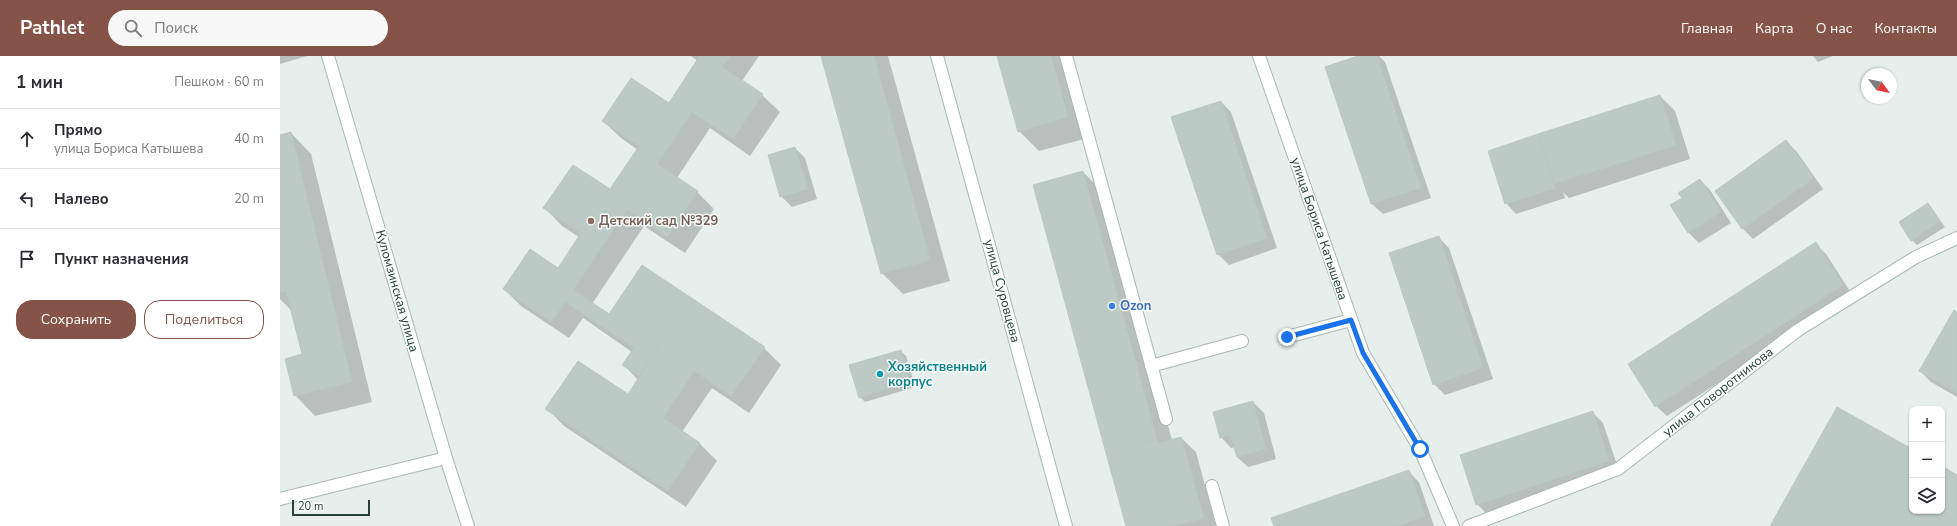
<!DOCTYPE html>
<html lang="ru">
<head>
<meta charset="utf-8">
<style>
	:root { --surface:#fff; --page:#f7f7f7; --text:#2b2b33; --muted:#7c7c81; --line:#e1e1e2; --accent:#855347 }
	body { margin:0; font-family:"Nunito Sans",sans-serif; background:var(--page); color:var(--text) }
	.controls { position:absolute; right:12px; bottom:12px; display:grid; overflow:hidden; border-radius:8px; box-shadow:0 1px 3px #0004 }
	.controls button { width:36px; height:36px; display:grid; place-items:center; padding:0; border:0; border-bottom:1px solid var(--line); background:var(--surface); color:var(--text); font:20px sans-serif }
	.compass { position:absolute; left:1581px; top:12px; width:36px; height:36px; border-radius:50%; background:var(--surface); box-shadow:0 1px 3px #0004; rotate:122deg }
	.scale { position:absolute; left:12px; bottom:10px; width:78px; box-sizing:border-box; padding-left:4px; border:2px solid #24423a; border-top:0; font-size:11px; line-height:14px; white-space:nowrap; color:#24423a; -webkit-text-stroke:3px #f7fbf9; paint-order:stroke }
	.stop { position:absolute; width:12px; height:12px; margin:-9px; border:3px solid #1a73e8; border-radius:50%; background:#fff }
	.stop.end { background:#1a73e8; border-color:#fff; box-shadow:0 1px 4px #0008 }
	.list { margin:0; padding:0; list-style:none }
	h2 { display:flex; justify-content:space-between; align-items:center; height:52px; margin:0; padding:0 16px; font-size:17px }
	h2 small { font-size:13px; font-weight:400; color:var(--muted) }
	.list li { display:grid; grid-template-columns:26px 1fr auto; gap:12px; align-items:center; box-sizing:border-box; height:60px; padding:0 16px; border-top:1px solid var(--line) }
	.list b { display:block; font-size:15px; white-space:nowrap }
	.list p { margin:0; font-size:13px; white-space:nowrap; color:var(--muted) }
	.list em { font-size:13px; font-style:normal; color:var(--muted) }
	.actions { display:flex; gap:8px; padding:12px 16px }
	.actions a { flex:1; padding:9px 0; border:1px solid var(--accent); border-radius:16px; text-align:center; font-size:14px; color:var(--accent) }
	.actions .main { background:var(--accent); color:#fff }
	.icon { flex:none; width:22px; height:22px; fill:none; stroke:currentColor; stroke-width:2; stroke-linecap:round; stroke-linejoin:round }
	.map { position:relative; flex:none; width:1677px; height:470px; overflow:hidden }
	header { display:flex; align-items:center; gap:24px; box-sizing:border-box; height:56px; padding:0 20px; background:var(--accent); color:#fff }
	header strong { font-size:19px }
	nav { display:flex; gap:22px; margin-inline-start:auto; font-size:14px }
	.search { width:280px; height:36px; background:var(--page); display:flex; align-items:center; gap:10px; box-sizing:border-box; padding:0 14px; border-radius:22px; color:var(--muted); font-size:15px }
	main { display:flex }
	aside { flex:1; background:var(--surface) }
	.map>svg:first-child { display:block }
	.shadow { fill:#0003 }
	.building { fill:#bbcac4; stroke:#b8c9c2 }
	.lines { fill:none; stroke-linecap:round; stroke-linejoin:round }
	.service-casing { stroke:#a8b8b2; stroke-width:14 }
	.minor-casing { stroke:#a8b8b2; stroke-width:14 }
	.service { stroke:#fff; stroke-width:12 }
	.minor { stroke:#fff; stroke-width:12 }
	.route { stroke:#1a73e8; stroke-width:5 }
	.education-dot { fill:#8d6e63; stroke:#f7fbf9; stroke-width:1.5 }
	.shop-dot { fill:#3f7fe0; stroke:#f7fbf9; stroke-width:1.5 }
	.culture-dot { fill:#0f9aa8; stroke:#f7fbf9; stroke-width:1.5 }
	.labels { text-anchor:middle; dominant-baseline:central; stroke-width:3; stroke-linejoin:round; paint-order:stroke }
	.education-label { font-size:13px; font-weight:bold; fill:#785e54; stroke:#f7fbf9; text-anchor:start }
	.street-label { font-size:13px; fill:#24423a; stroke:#f7fbf9 }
	.shop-label { font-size:13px; font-weight:bold; fill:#366cbe; stroke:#f7fbf9; text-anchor:start }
	.culture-label { font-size:13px; font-weight:bold; fill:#0d838f; stroke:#f7fbf9; text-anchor:start }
</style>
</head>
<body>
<header>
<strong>Pathlet</strong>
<div class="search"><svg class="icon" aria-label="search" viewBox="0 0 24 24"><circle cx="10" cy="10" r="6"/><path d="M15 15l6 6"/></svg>Поиск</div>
<nav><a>Главная</a><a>Карта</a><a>О нас</a><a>Контакты</a></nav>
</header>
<main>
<aside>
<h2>1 мин<small>Пешком · 60 m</small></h2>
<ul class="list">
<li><svg class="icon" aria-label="ahead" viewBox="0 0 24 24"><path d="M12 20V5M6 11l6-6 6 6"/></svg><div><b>Прямо</b><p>улица Бориса Катышева</p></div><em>40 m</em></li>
<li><svg class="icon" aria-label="left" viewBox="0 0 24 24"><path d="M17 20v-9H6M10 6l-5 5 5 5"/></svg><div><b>Налево</b></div><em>20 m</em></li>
<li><svg class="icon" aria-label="arrive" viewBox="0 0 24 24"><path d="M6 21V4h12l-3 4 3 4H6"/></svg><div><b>Пункт назначения</b></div></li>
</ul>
<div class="actions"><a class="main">Сохранить</a><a>Поделиться</a></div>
</aside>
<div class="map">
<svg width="1677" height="470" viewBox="0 0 1677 470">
	<rect width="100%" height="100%" fill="#e6efeb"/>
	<g class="shadow">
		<polygon points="0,0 27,0 0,8"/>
		<polygon points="411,0 479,0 462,25 482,39 500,56 470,100 430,72 397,122 417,136 434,153 405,197 364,170 312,248 329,259 484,292 501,309 469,357 432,332 402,376 420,388 437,405 406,451 284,370 267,352 348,339 358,324 344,309 352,296 303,262 289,282 241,250 224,233 278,213 299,181 282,170 265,152 331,135 358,94 341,82 323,65 389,48 418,5"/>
		<polygon points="542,0 608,0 670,225 623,238 602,217"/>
		<polygon points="718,0 786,0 808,82 759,95 739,75"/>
		<polygon points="1081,0 1099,0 1105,6 1151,142 1103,158 1092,148 1047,12"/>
		<polygon points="1533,0 1553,0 1538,6"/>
		<polygon points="1380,40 1395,55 1410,103 1289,142 1283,136 1285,142 1236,158 1226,147 1258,80 1260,82"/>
		<polygon points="941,46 951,56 997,192 949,209 938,198"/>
		<polygon points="11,77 31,98 92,346 35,360 15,339 23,299 13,256 0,243 0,80"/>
		<polygon points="1506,85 1517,96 1543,133 1473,183 1463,173 1436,135"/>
		<polygon points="515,92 525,102 537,143 512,151 501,140"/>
		<polygon points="803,116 823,136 892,384 901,382 916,396 936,470 847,470"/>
		<polygon points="1420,124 1430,134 1451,167 1419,187 1409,177 1391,150 1403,142"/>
		<polygon points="1648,148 1665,171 1637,189 1632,184"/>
		<polygon points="1159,182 1169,192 1213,323 1165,339 1154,328"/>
		<polygon points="1535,188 1546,198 1573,240 1387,360 1376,350"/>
		<polygon points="1677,257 1677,341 1651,326 1640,315"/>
		<polygon points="620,295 626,300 635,331 585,346 580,341"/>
		<polygon points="973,346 984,357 996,403 968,411 957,401 955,391 951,392 941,381"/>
		<polygon points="1312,356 1323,367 1339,415 1208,459 1197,448"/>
		<polygon points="1128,415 1139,426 1154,470 995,470"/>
	</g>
	<g class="building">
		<polygon points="418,0 450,0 442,11 483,38 453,83 412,56 377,108 418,135 387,181 347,153 293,234 379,291 359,320 342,309 354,292 285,246 271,266 223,233 250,193 278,212 301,177 263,152 293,109 330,133 359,90 322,65 351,22 389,47 419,1"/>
		<polygon points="541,0 594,0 650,204 601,218"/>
		<polygon points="717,0 771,0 788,61 738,76"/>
		<polygon points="1078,0 1097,0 1141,132 1091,148 1045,11"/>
		<polygon points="1380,39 1396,89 1274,128 1258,78"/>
		<polygon points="941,45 987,182 937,199 891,61"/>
		<polygon points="11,76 72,326 14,340 5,303 22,298 6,235 0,236 0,79"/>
		<polygon points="1258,78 1275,132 1225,148 1208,95"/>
		<polygon points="1506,84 1534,122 1462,173 1435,135"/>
		<polygon points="515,91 528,133 500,141 488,99"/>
		<polygon points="803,115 877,383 826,397 753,129"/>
		<polygon points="1420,123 1441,156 1408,177 1390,149 1402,142 1398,137"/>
		<polygon points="1648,147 1660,165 1631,185 1619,166"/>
		<polygon points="1159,180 1203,312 1153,329 1109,197"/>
		<polygon points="1536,186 1563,229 1375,351 1348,308"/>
		<polygon points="362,209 485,291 451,340 414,315 383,362 420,387 388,435 265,353 298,305 348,338 379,291 329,258"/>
		<polygon points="1674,254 1677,256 1677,337 1639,315"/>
		<polygon points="621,294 630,326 579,342 569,309"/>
		<polygon points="973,345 986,393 957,401 950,379 940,382 933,356"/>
		<polygon points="1557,351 1632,393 1632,455 1662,455 1662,410 1677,419 1677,470 1490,470"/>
		<polygon points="1313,355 1329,405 1196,449 1180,399"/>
		<polygon points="901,381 924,462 894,470 846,470 826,397 877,383 878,387"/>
		<polygon points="1129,414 1145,460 1117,470 994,470 991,462"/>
	</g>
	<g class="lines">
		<defs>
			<g id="service">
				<polyline points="786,0 886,363"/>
				<polyline points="1007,281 1071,264"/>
				<polyline points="871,310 962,285"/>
				<polyline points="932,430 943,470"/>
				<polyline points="0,443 166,402"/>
			</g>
			<g id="minor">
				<polyline points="48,0 166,402 188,470"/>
				<polyline points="657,0 786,470"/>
				<polyline points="979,0 1083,297 1140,393 1173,470"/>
				<polyline points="1189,470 1338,413 1518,274 1636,201 1677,182"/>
			</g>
		</defs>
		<use href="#service" class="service-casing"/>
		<use href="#minor" class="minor-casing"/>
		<use href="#service" class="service"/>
		<use href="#minor" class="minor"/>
	</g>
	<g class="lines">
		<polyline class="route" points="1007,281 1071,264 1083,297 1140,393"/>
	</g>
	<circle class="education-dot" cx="311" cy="165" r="4"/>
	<circle class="shop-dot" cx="832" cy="250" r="4"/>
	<circle class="culture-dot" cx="600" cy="318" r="4"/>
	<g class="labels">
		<g class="education-label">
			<text x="319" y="165">Детский сад №329</text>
		</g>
		<g class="street-label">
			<text transform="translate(1039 173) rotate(71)">улица Бориса Катышева</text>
			<text transform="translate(117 235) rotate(74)">Куломзинская улица</text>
			<text transform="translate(722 235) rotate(75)">улица Суровцева</text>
			<text transform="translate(1438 336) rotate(-38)">улица Поворотникова</text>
		</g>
		<g class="shop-label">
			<text x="840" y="250">Ozon</text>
		</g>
		<g class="culture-label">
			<text x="608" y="311">Хозяйственный<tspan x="608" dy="15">корпус</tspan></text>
		</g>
	</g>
</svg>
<div class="controls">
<button>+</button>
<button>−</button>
<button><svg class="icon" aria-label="layers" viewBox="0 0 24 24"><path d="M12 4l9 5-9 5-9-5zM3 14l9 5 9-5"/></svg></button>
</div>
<svg class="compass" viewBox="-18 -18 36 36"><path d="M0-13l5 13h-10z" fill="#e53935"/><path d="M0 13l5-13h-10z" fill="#7c7c81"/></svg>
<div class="scale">20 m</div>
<div class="stop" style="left:1140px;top:393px"></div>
<div class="stop end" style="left:1007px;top:281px"></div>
</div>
</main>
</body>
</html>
